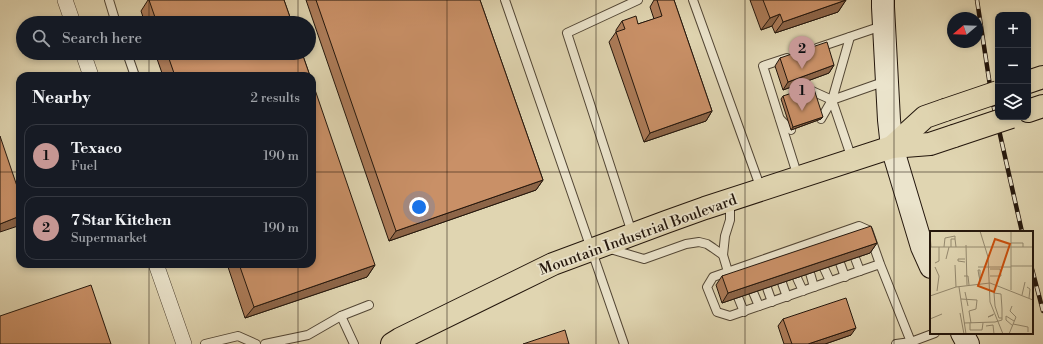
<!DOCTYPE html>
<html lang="en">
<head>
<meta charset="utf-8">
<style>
	:root { --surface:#171b24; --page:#20242c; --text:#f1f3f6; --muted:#9ea1a6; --line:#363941; --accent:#c59692 }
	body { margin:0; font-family:"Libre Bodoni",serif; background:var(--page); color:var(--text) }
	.controls { position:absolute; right:12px; top:12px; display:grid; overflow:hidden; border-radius:8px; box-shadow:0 2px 6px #0003 }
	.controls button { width:36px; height:36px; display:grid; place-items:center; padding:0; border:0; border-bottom:1px solid var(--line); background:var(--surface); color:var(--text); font:20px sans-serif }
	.compass { position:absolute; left:947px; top:12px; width:36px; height:36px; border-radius:50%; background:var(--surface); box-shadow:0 2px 6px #0003; rotate:251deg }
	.you { position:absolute; left:419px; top:207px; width:14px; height:14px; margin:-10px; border:3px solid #fff; border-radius:50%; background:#1a73e8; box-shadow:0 0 0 6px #1a73e833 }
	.badge { display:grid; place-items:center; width:26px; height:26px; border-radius:50%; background:var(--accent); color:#111; font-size:13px; font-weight:700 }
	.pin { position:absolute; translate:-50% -33px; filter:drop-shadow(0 1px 2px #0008) }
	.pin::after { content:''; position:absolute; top:21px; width:14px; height:12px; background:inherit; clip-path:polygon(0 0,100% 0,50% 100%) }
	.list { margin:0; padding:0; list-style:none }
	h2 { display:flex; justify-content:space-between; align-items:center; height:52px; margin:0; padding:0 16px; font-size:17px }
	h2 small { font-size:13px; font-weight:400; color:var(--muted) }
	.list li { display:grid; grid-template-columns:26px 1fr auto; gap:12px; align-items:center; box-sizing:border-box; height:64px; margin:0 8px 8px; padding:0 8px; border:1px solid var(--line); border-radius:12px }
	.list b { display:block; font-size:15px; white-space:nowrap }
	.list p { margin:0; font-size:13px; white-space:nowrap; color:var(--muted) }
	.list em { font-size:13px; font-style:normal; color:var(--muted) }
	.icon { flex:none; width:22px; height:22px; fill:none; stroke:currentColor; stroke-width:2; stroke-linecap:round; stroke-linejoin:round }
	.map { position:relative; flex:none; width:1043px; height:344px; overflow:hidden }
	.search { position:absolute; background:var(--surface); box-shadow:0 2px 6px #0003; left:16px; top:16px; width:300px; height:44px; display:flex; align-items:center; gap:10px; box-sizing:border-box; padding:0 14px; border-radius:22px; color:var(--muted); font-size:15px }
	.panel { position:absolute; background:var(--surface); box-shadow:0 2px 6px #0003; left:16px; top:72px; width:300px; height:196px; border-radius:12px }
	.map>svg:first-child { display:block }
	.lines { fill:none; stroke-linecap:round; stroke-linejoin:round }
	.lane-casing { stroke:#524635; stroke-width:10 }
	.street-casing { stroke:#524635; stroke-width:16 }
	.secondary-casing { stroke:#23160c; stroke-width:24 }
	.primary-casing { stroke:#23160c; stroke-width:24 }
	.lane { stroke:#ebe4cc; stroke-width:8 }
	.street { stroke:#ebe4cc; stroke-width:15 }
	.secondary { stroke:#ebe4cc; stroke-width:22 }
	.primary { stroke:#e0d5b1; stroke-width:22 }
	.rail-casing { stroke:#23160c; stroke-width:4.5 }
	.rail { stroke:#ebe4cc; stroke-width:3; stroke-dasharray:9; stroke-linecap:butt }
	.primary-bridge-casing { stroke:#23160c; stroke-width:24; stroke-linecap:butt }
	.primary-bridge { stroke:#e0d5b1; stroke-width:22 }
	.wall { fill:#ad7c59; stroke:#23160c }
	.shaded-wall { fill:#8d6548; stroke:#23160c }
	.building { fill:#c99067; stroke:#23160c }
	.grid { fill:none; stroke:#23160c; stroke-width:1; stroke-opacity:0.55 }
	.labels { text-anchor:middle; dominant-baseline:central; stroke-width:3.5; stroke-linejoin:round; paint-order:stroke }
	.street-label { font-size:15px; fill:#23160c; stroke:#ebe4cc }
	.inset-road { fill:none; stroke:#94896f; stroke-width:1 }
	.view { fill:#ca4f0c; fill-opacity:0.15; stroke:#ca4f0c; stroke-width:2 }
	.inset-edge { fill:none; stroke:#23160c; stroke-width:2 }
</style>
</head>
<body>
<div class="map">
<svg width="1043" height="344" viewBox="0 0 1043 344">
	<rect width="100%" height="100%" fill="#e0d5b1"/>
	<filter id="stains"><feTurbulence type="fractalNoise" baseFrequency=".005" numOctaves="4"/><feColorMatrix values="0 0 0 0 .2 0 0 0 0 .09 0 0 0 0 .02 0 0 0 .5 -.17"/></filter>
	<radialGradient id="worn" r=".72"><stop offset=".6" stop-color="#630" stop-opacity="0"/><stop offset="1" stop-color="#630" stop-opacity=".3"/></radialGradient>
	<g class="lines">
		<defs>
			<g id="lane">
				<polyline points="109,0 116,23"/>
				<polyline points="505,0 624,344"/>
				<polyline points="693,0 761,189"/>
				<polyline points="817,48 882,26"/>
				<polyline points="127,53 135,76"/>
				<polyline points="787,58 763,66 798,177"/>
				<polyline points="812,91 832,100"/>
				<polyline points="780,119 791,130"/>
				<polyline points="821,119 832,100 850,37"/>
				<polyline points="852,159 832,100 886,81"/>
				<polyline points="632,233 567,33 638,0"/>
				<polyline points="607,248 644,259 686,244 699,242 707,244 713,248 723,255 729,275"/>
				<polyline points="723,255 725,236 730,220 730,201"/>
				<polyline points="855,258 860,271"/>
				<polyline points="840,263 845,277"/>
				<polyline points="880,264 730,316 717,312 707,287 713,277 859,226 868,230 880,264 911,342 935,333"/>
				<polyline points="824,268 830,281"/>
				<polyline points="810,273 814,287"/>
				<polyline points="797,278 803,291"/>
				<polyline points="782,283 787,297"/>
				<polyline points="767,288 772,302"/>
				<polyline points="753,292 759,306"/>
				<polyline points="738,297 744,312"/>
				<polyline points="341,316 354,344"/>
				<polyline points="205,344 238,336 256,344"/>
				<polyline points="265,344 308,335 341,316 369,305"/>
				<polyline points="896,344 911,342"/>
			</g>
			<g id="street">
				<polyline points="65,0 73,23"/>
				<polyline points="83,53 91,76"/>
				<polyline points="156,264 184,344"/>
			</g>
			<g id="secondary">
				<polyline points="883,0 883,7 889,120 892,147 922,247 931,267"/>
				<polyline points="962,333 968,344"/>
			</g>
			<g id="primary">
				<polyline points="1028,82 1043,77"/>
				<polyline points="1028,111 1043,106"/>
				<polyline points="892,147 925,117 945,110"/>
				<polyline points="392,344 400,339 553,264 666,222 705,208 892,147 930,144 954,136"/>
			</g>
		</defs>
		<use href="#lane" class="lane-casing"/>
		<use href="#street" class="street-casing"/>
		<use href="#secondary" class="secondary-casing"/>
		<use href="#primary" class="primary-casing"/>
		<use href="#lane" class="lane"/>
		<use href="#street" class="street"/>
		<use href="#secondary" class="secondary"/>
		<use href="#primary" class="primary"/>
		<defs>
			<g id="rail">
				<polyline points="977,0 992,99 1022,232"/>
				<polyline points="1032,269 1043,311"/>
			</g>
		</defs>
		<use href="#rail" class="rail-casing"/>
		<use href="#rail" class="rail"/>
		<defs>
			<g id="primary-bridge">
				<polyline points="945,110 998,92"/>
				<polyline points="954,136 1011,117"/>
			</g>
		</defs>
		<use href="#primary-bridge" class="primary-bridge-casing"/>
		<use href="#primary-bridge" class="primary-bridge"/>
	</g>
	<g class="wall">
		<polygon points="148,0 284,0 292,23 145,23 141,11"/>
		<polygon points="306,0 480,0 543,180 536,190 389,241"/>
		<polygon points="654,0 674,0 712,111 706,121 644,142 609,42 616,32 616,30 622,21 638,24 654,19 650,7"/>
		<polygon points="750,0 846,0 838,12 775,33 772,26 761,30"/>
		<polygon points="155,53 302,53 310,76 163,76"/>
		<polygon points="780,58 834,65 829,73 783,90 775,66"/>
		<polygon points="783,96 821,119 791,130 781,99"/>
		<polygon points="877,243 870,253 722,303 716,285 722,276"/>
		<polygon points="227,264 312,264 375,265 367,277 245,318"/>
		<polygon points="783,319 851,335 825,344 784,344 778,326"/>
	</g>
	<g class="shaded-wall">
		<polygon points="846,0 838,12 775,33 783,22"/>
		<polygon points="780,14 772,26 761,30 770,18"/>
		<polygon points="834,65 829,73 783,90 788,82"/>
		<polygon points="712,111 706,121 644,142 650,133"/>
		<polygon points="823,117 821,119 791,130 793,127"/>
		<polygon points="543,180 536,190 389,241 396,231"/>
		<polygon points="20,216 20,223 18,226 0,232 0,224"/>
		<polygon points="877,243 870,253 722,303 728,293"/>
		<polygon points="375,265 367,277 245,318 254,307"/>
		<polygon points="856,328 851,335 825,344 808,344"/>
	</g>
	<g class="building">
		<polygon points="149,0 284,0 292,23 157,23"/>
		<polygon points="316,0 480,0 543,180 396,231"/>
		<polygon points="657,0 674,0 712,111 650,133 616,32 625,29 622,21 636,16 638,24 662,16"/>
		<polygon points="763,0 846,0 783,22 780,14 770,18"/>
		<polygon points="827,42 834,65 788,82 780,58"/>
		<polygon points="167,53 302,53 310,76 175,76"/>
		<polygon points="312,81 375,265 254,307 239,264 312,264"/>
		<polygon points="813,86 823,117 793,127 783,96"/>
		<polygon points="0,136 20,195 20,216 0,224"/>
		<polygon points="871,226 877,243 728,293 722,276"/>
		<polygon points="91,285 111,344 0,344 0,316"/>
		<polygon points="846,298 856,328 808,344 792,344 783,319"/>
		<polygon points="565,330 569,344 523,344"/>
	</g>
	<path class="grid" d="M149,0V23M298,0V23M447,0V344M596,0V344M745,0V344M894,0V344M149,53V76M298,53V76M0,172H20M312,172H1043M149,264V344M298,264V344"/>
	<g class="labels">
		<g class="street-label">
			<text transform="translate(638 235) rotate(-20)">Mountain Industrial Boulevard</text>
		</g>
	</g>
	<g transform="translate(930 231)">
		<rect width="103" height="103" fill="#e0d5b1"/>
		<path class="inset-road" d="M50,0L58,26L60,71L73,103M81,0V59M0,3L1,16M81,12H93V16M36,14L37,54M0,16H103M14,16L15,7L25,5V8M21,16V8H25L26,16M16,28L19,16M35,31L28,30V28H35M5,32L9,30V16M25,34L26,56M81,35H103M5,36L9,45L7,60M48,36H81M60,38H70L71,45H60M48,39H50V49L49,45ZM34,45H38L39,54M29,56L36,103M97,56L100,58L99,67M35,61L38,75M92,64L95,51M0,65L26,56L60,52L103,69M31,68L47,69L46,78L39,80L41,92M30,82L34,103M63,84L58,86L64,83M0,88L12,83M34,92L65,91L72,89V78L71,63L64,62L65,75L69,87H72M40,92V99H52L53,92M83,93L98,96V101M56,95L63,94L64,103M83,95L76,89V85L84,90M79,103L86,86L80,80L82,75"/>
		<path class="view" d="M65,8L80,13L64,61L48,55Z"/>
		<rect width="103" height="103" class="inset-edge"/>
	</g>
	<rect width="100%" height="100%" filter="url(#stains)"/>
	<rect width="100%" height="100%" fill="url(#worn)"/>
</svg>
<div class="controls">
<button>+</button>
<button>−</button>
<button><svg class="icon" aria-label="layers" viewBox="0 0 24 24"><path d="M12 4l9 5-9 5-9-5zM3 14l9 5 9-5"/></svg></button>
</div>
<svg class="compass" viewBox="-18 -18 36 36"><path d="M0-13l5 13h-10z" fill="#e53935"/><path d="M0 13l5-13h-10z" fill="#9ea1a6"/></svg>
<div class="you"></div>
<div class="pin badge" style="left:802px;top:111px">1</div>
<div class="pin badge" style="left:802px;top:69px">2</div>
<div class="search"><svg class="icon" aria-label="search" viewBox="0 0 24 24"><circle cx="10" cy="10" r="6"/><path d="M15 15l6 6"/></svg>Search here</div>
<section class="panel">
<h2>Nearby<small>2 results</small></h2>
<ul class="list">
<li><span class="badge">1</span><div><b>Texaco</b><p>Fuel</p></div><em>190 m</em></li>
<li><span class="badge">2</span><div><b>7 Star Kitchen</b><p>Supermarket</p></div><em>190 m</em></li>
</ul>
</section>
</div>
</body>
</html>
